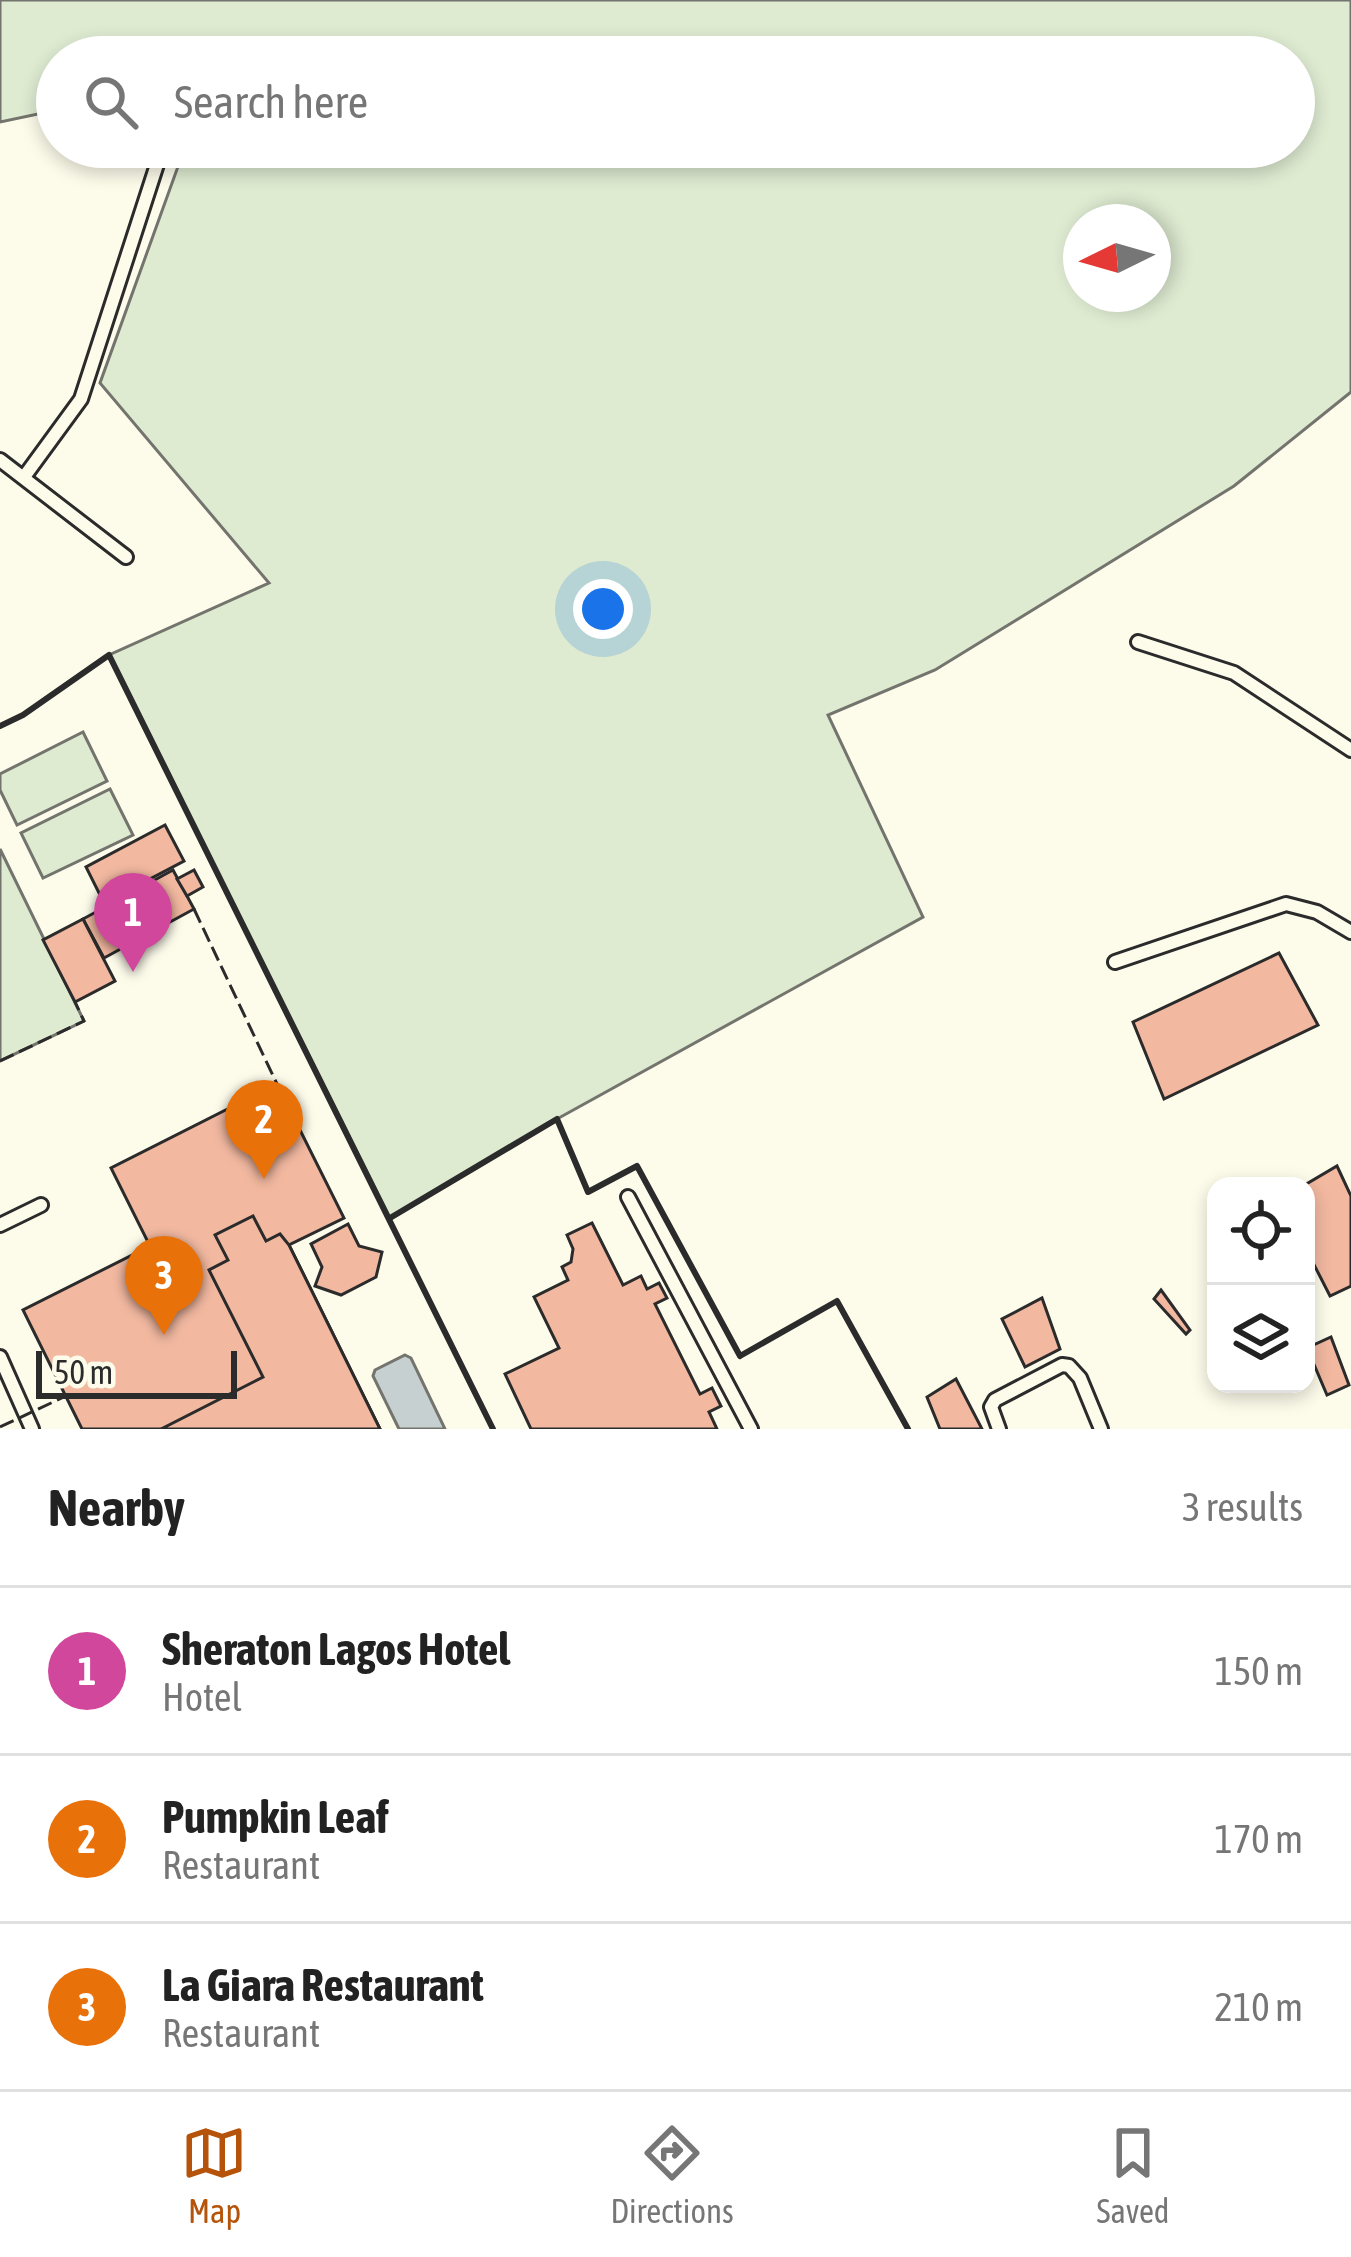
<!DOCTYPE html>
<html lang="en">
<head>
<meta charset="utf-8">
<style>
	:root { --surface:#fff; --page:#f2f2f2; --text:#222; --muted:#767676; --line:#e0e0e0; --accent:#b45309 }
	body { margin:0; font-family:"Asap Condensed",sans-serif; background:var(--page); color:var(--text) }
	.controls { position:absolute; right:36px; bottom:36px; display:grid; overflow:hidden; border-radius:24px; box-shadow:0 6px 18px #0003 }
	.controls button { width:108px; height:108px; display:grid; place-items:center; padding:0; border:0; border-bottom:3px solid var(--line); background:var(--surface); color:var(--text); font:60px sans-serif }
	.compass { position:absolute; left:1063px; top:204px; width:108px; height:108px; border-radius:50%; background:var(--surface); box-shadow:0 6px 18px #0003; rotate:265deg }
	.scale { position:absolute; left:36px; bottom:30px; width:201px; box-sizing:border-box; padding-left:12px; border:6px solid #2b2b2b; border-top:0; font-size:33px; line-height:42px; white-space:nowrap; color:#2b2b2b; -webkit-text-stroke:9px #fdfbea; paint-order:stroke }
	.you { position:absolute; left:603px; top:609px; width:42px; height:42px; margin:-30px; border:9px solid #fff; border-radius:50%; background:#1a73e8; box-shadow:0 0 0 18px #1a73e833 }
	.badge { display:grid; place-items:center; width:78px; height:78px; border-radius:50%; background:var(--accent); color:#fff; font-size:39px; font-weight:700 }
	.pin { position:absolute; translate:-50% -99px; filter:drop-shadow(0 3px 6px #0008) }
	.pin::after { content:''; position:absolute; top:63px; width:42px; height:36px; background:inherit; clip-path:polygon(0 0,100% 0,50% 100%) }
	.list { margin:0; padding:0; list-style:none }
	h2 { display:flex; justify-content:space-between; align-items:center; height:156px; margin:0; padding:0 48px; font-size:51px }
	h2 small { font-size:39px; font-weight:400; color:var(--muted) }
	.list li { display:grid; grid-template-columns:78px 1fr auto; gap:36px; align-items:center; box-sizing:border-box; height:168px; padding:0 48px; border-top:3px solid var(--line) }
	.list b { display:block; font-size:45px; white-space:nowrap }
	.list p { margin:0; font-size:39px; white-space:nowrap; color:var(--muted) }
	.list em { font-size:39px; font-style:normal; color:var(--muted) }
	.icon { flex:none; width:66px; height:66px; fill:none; stroke:currentColor; stroke-width:2; stroke-linecap:round; stroke-linejoin:round }
	.map { position:relative; flex:none; width:1351px; height:1429px; overflow:hidden }
	.search { position:absolute; background:var(--surface); box-shadow:0 6px 18px #0003; left:36px; right:36px; top:36px; height:132px; display:flex; align-items:center; gap:30px; box-sizing:border-box; padding:0 42px; border-radius:66px; color:var(--muted); font-size:45px }
	.sheet { height:660px; background:var(--surface) }
	nav { display:flex; justify-content:space-around; align-items:center; box-sizing:border-box; height:168px; border-top:3px solid var(--line); background:var(--surface); font-size:33px; color:var(--muted) }
	nav a { display:grid; justify-items:center; gap:6px }
	nav .on { color:var(--accent) }
	.map>svg:first-child { display:block }
	.green { fill:#deebd1; stroke:#74746e; stroke-width:3; fill-rule:evenodd }
	.water { fill:#c7d0d0; stroke:#74746e; stroke-width:3 }
	.building { fill:#f2b8a0; stroke:#2b2b2b; stroke-width:3 }
	.lines { fill:none; stroke-linecap:round; stroke-linejoin:round }
	.service-casing { stroke:#2b2b2b; stroke-width:18 }
	.service { stroke:#fdfbea; stroke-width:12 }
	.fence { stroke:#2b2b2b; stroke-width:3; stroke-dasharray:15 6; stroke-linecap:butt }
	.wall { stroke:#2b2b2b; stroke-width:6 }
</style>
</head>
<body>
<div class="map">
<svg width="1351" height="1429" viewBox="0 0 1351 1429">
	<rect width="100%" height="100%" fill="#fdfbea"/>
	<g class="green">
		<path d="M0,0H1351V392L1234,486L935,670L828,715L923,917L557,1119L390,1218L109,655L269,583L100,383L180,161L177,147H1294V57H57V110L0,122ZM1153,222V294H1081V222Z"/>
		<polygon points="83,732 107,781 17,825 0,790 0,774"/>
		<polygon points="110,789 133,835 43,878 21,833"/>
		<polygon points="0,849 84,1021 0,1061"/>
	</g>
	<polygon class="water" points="405,1355 411,1358 445,1429 399,1429 373,1376 375,1370"/>
	<g class="building">
		<polygon points="165,825 184,861 104,903 86,867"/>
		<polygon points="173,870 194,909 104,958 83,919"/>
		<polygon points="194,870 203,887 187,896 177,879"/>
		<polygon points="83,919 115,981 75,1002 43,940"/>
		<polygon points="1279,953 1318,1025 1164,1099 1133,1022"/>
		<polygon points="277,1084 344,1218 289,1245 380,1429 82,1429 23,1310 150,1246 111,1168"/>
		<polygon points="1337,1166 1351,1196 1351,1286 1330,1296 1306,1249 1306,1186 1303,1186"/>
		<polygon points="253,1216 266,1241 280,1234 289,1245 380,1429 161,1429 263,1377 209,1270 228,1260 215,1235"/>
		<polygon points="592,1223 623,1285 641,1276 647,1289 659,1283 667,1298 655,1304 700,1394 712,1388 721,1406 709,1412 717,1429 531,1429 505,1374 559,1348 534,1297 568,1280 562,1267 571,1262 573,1249 567,1235"/>
		<polygon points="348,1224 359,1246 382,1252 376,1277 341,1295 315,1286 322,1267 311,1244"/>
		<polygon points="1161,1290 1190,1330 1186,1334 1154,1299"/>
		<polygon points="1042,1298 1060,1349 1025,1367 1002,1319"/>
		<polygon points="1331,1337 1349,1385 1327,1395 1307,1348"/>
		<polygon points="956,1379 982,1429 940,1429 927,1397"/>
	</g>
	<g class="lines">
		<defs>
			<g id="service">
				<polyline points="0,460 126,557"/>
				<polyline points="24,477 81,399 162,149"/>
				<polyline points="1138,642 1234,673 1351,750"/>
				<polyline points="1115,962 1286,904 1317,912 1351,932"/>
				<polyline points="628,1197 751,1429"/>
				<polyline points="0,1225 41,1205"/>
				<polyline points="0,1357 32,1429"/>
				<polyline points="999,1429 991,1407 995,1400 1062,1365 1069,1366 1080,1378 1101,1429"/>
			</g>
		</defs>
		<use href="#service" class="service-casing"/>
		<use href="#service" class="service"/>
		<g class="fence">
			<polyline points="194,909 277,1084"/>
			<polyline points="0,1061 84,1021 75,1002"/>
			<polyline points="0,1427 66,1396"/>
		</g>
		<g class="wall">
			<polyline points="0,726 23,715 109,655 493,1429"/>
			<polyline points="390,1218 557,1119 588,1192 637,1166 740,1356 837,1301 908,1429"/>
		</g>
	</g>
</svg>
<div class="controls">
<button><svg class="icon" aria-label="locate" viewBox="0 0 24 24"><circle cx="12" cy="12" r="6"/><path d="M12 2v4M12 18v4M2 12h4M18 12h4"/></svg></button>
<button><svg class="icon" aria-label="layers" viewBox="0 0 24 24"><path d="M12 4l9 5-9 5-9-5zM3 14l9 5 9-5"/></svg></button>
</div>
<svg class="compass" viewBox="-18 -18 36 36"><path d="M0-13l5 13h-10z" fill="#e53935"/><path d="M0 13l5-13h-10z" fill="#767676"/></svg>
<div class="scale">50 m</div>
<div class="you"></div>
<div class="pin badge" style="left:133px;top:972px;background:#d1479c">1</div>
<div class="pin badge" style="left:264px;top:1179px;background:#e8710a">2</div>
<div class="pin badge" style="left:164px;top:1335px;background:#e8710a">3</div>
<div class="search"><svg class="icon" aria-label="search" viewBox="0 0 24 24"><circle cx="10" cy="10" r="6"/><path d="M15 15l6 6"/></svg>Search here</div>
</div>
<section class="sheet">
<h2>Nearby<small>3 results</small></h2>
<ul class="list">
<li><span class="badge" style="background:#d1479c">1</span><div><b>Sheraton Lagos Hotel</b><p>Hotel</p></div><em>150 m</em></li>
<li><span class="badge" style="background:#e8710a">2</span><div><b>Pumpkin Leaf</b><p>Restaurant</p></div><em>170 m</em></li>
<li><span class="badge" style="background:#e8710a">3</span><div><b>La Giara Restaurant</b><p>Restaurant</p></div><em>210 m</em></li>
</ul>
</section>
<nav>
<a class="on"><svg class="icon" aria-label="map" viewBox="0 0 24 24"><path d="M3 6l6-2 6 2 6-2v14l-6 2-6-2-6 2zM9 4v14M15 6v14"/></svg>Map</a>
<a><svg class="icon" aria-label="directions" viewBox="0 0 24 24"><path d="M12 3l9 9-9 9-9-9zM9 14v-3h6M13 9l2 2-2 2"/></svg>Directions</a>
<a><svg class="icon" aria-label="saved" viewBox="0 0 24 24"><path d="M7 4h10v16l-5-4-5 4z"/></svg>Saved</a>
</nav>
</body>
</html>
